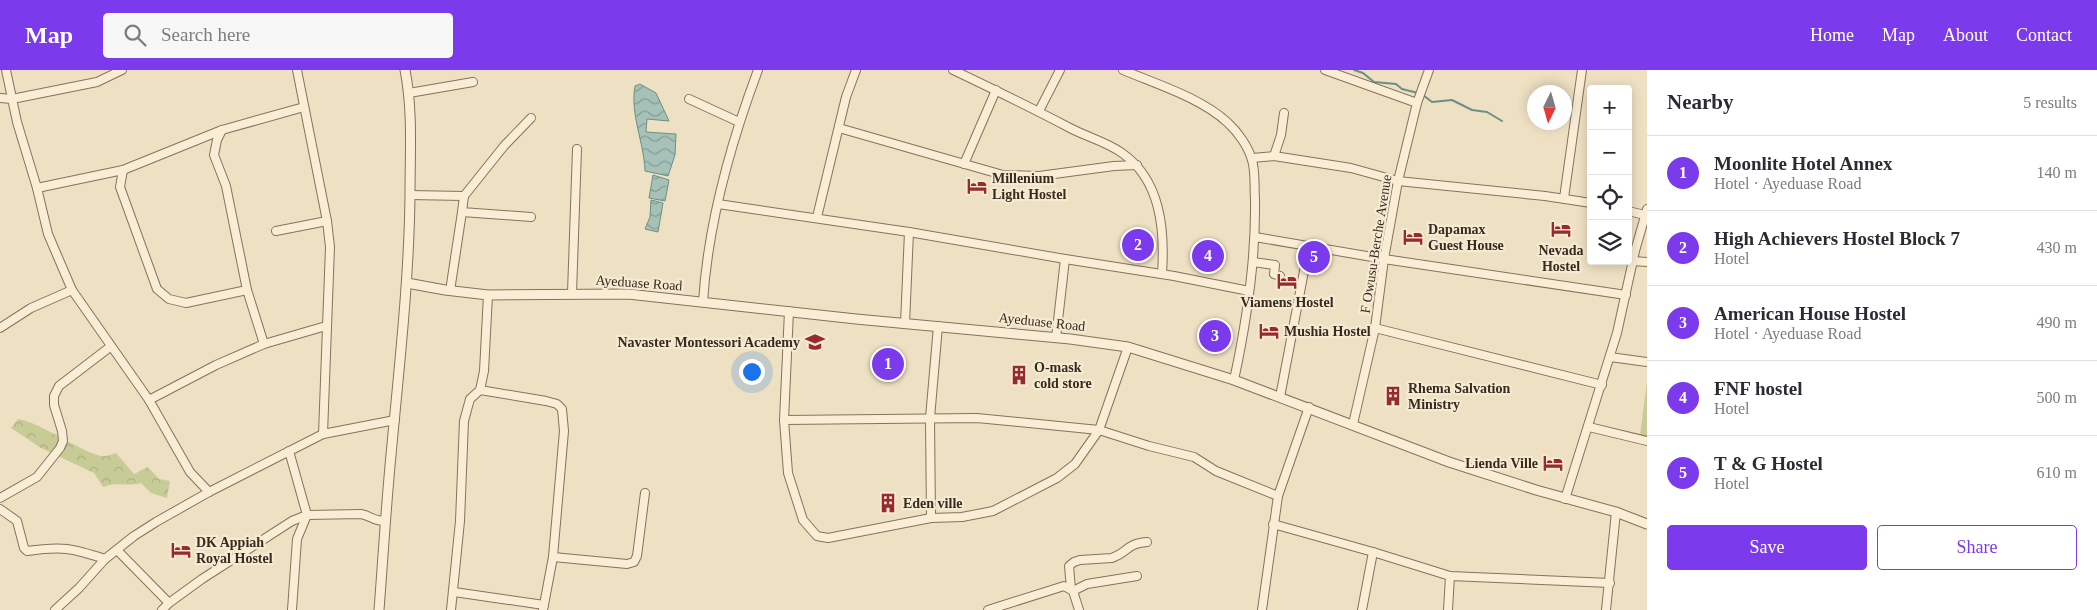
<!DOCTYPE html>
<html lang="en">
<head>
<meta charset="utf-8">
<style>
	:root { --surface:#fff; --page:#f7f7f7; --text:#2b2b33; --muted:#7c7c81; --line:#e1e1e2; --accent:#7c3aed }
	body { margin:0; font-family:Georgia,serif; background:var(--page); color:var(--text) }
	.controls { position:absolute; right:15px; top:15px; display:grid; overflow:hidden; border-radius:5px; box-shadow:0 2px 12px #0003 }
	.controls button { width:45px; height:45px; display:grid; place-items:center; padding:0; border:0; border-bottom:1px solid var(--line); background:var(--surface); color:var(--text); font:25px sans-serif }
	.compass { position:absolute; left:1527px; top:15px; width:45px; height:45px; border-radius:50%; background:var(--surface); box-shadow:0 2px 12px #0003; rotate:185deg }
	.you { position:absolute; left:751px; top:301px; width:18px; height:18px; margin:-12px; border:4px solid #fff; border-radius:50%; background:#1a73e8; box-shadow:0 0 0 8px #1a73e833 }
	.badge { display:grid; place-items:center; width:32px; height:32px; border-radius:50%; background:var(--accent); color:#fff; font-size:16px; font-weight:700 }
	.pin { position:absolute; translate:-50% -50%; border:2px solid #fff; box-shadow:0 1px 5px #0006 }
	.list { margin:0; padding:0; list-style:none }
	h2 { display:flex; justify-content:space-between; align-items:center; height:65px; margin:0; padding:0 20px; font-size:21px }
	h2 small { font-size:16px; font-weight:400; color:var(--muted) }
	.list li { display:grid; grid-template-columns:32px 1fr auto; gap:15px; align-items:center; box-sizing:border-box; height:75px; padding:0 20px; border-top:1px solid var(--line) }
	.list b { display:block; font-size:19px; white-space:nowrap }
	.list p { margin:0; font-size:16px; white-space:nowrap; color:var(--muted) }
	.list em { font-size:16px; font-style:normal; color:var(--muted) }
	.actions { display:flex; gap:10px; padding:15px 20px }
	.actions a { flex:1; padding:11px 0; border:1px solid var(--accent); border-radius:5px; text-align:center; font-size:18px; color:var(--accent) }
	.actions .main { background:var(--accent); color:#fff }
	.icon { flex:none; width:28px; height:28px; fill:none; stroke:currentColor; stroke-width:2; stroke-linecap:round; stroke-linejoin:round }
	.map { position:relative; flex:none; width:1647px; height:540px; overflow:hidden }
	header { display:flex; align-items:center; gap:30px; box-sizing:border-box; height:70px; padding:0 25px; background:var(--accent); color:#fff }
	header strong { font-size:24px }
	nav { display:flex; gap:28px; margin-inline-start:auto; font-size:18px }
	.search { width:350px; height:45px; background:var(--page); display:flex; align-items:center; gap:12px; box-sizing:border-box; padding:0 18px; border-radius:5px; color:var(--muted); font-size:19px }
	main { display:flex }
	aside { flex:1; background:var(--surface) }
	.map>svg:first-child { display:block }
	.forest { fill:url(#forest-crowns) }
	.pitch { fill:#c7cc97 }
	.water { fill:url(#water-waves); stroke:#6c8f85 }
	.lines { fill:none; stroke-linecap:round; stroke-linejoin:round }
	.stream { stroke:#6c8f85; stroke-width:2 }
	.minor-casing { stroke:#88715a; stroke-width:10 }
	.tertiary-casing { stroke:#88715a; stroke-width:11 }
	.minor { stroke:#f9edd6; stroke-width:8 }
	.tertiary { stroke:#f9edd6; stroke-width:9 }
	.labels { text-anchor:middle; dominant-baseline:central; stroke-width:4.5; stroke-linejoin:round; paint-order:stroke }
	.poi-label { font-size:14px; font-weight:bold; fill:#382a1e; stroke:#f5ead2; text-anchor:start }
	.street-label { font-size:14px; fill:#382a1e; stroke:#f5ead2 }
</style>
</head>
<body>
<header>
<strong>Map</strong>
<div class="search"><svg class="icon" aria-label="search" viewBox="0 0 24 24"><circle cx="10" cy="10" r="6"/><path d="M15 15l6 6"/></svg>Search here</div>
<nav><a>Home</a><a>Map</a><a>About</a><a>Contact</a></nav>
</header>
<main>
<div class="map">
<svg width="1647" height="540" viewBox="0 0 1647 540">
	<defs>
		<pattern id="forest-crowns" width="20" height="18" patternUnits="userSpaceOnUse" patternTransform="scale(1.25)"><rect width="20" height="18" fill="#c7cc97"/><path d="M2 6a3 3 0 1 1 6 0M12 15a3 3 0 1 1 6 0" fill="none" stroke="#acaf82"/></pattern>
		<pattern id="water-waves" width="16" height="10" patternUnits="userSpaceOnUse" patternTransform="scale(1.25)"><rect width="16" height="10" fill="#a5c1b8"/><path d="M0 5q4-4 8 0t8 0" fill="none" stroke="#879d95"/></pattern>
	</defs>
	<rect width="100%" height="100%" fill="#eee0c3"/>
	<path class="forest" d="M18,349C41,352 88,387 104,386C108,386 112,384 116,383L134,404L148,397L159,409L170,411L167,428L151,423L141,413C126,417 117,411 103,417L94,403L41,378L11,358Z"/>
	<polygon class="pitch" points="1647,312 1647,366 1640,365"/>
	<g class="water">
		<path d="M640,14L656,23L669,51L647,49L646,62L676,64L675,85L668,106L645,101C644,72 630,45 635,16Z"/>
		<polygon points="653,105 669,110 665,131 649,128"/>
		<polygon points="651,130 663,133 658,162 645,159 650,147"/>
	</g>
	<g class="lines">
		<g class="stream">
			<polyline points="1354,0 1363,3 1374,12 1396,14 1402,19 1418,23"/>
			<polyline points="1423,25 1432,32 1452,30 1472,40 1487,42 1502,51"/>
		</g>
		<defs>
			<g id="minor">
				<polyline points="6,0 17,52 37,118 48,164 72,220 149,330 190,402 209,422"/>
				<polyline points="297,0 327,151 330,177 323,364"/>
				<path d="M953,0C993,19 1032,38 1070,58C1087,67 1107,72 1122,83C1161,110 1165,160 1162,204"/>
				<path d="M1123,0C1156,14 1202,28 1228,53C1237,61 1247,75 1251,87C1256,99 1254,116 1255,129C1256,190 1247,250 1234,310"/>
				<polyline points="1325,0 1417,33"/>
				<polyline points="409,23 473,12"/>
				<polyline points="0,28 12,29 97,12 122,0"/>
				<polyline points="689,29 739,52"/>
				<polyline points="1039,41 1060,0"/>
				<polyline points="839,58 1003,105 1039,106 1114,96 1137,95"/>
				<polyline points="222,60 217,70 214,85 226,116 247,220 264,274"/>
				<polyline points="1274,86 1281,65 1284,43"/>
				<polyline points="1252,88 1274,86 1351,98 1398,111 1545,126 1591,133"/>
				<polyline points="964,94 996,20"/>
				<polyline points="123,100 120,117 157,219 169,229 186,233 247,220"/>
				<polyline points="37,118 123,100 222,60 304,37"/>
				<polyline points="410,125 464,126 504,76 531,48"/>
				<polyline points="464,126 462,142 531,147"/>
				<polyline points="1564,128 1582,0"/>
				<polyline points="718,134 909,162 1065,189 1174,206 1249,221"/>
				<polyline points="1628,141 1645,145"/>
				<polyline points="817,147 846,27 856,0"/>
				<polyline points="276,161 327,151"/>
				<polyline points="1255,167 1384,189 1626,225"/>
				<polyline points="1633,191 1647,192"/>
				<polyline points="1253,192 1275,195 1274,204 1280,206"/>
				<polyline points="450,221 462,142"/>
				<polyline points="572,223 577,79"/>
				<path d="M703,232C708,153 730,75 758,0"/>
				<polyline points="789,241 784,350 788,403 803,450 817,466 828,468 931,448 962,447 993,441 1057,408 1075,394 1099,360 1128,277"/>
				<polyline points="905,254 909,162"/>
				<polyline points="0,258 31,238 72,220"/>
				<polyline points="1375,258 1602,315"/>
				<polyline points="1056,268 1065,189"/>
				<polyline points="1610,287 1647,292"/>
				<polyline points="480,320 546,331 557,334 562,339 564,361 553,487 543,540"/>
				<polyline points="1280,327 1309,175"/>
				<polyline points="149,330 216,295 264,274 326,256"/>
				<polyline points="784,350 977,348 1099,360 1149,376 1194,387 1216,401 1278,426"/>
				<polyline points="1353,354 1375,258 1384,189 1398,111 1417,33 1429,0"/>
				<polyline points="1589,357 1647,371"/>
				<polyline points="289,381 307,445 297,469 292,540"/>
				<polyline points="0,428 37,407 60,378 63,371 62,361 54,335 54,326 59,316 110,277"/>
				<polyline points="1565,429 1617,263 1635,181 1647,139"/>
				<path d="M0,439L17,451L24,478L27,481C63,476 71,478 105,489"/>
				<polyline points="931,448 930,348 938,256"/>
				<polyline points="1273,454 1373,482 1450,506 1610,513"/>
				<polyline points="117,480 169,533"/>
				<polyline points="553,487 627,494 634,492 637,486 645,423"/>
				<path d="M1071,519L1069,496L1074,492L1080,490L1112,488C1129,482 1125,474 1147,472"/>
				<polyline points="1073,521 1087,514 1137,506"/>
				<polyline points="454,522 544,535"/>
				<polyline points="55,540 79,518 105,489 134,466 156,452 209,422 323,364 395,350"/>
				<path d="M162,540L169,533L202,509L292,451L307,445L361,444C372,446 372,451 385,451"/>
				<polyline points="451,540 460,451 464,351 470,329 480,320 484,301 488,225"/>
				<polyline points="988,540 1064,516 1073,521 1079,540"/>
				<polyline points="1262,540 1278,426 1309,337"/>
				<polyline points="1362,540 1373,482"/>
				<polyline points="1448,540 1450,506"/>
				<polyline points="1606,540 1616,442"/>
			</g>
			<g id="tertiary">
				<polyline points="407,213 445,220 488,225 628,224 856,249 1070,269 1128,277 1234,310 1449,392 1536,420 1616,442 1647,454"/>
				<path d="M379,540C383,488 386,437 391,385C399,298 409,212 410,125C410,83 413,41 405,0"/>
			</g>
		</defs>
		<use href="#minor" class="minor-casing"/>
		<use href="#tertiary" class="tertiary-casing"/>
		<use href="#minor" class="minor"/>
		<use href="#tertiary" class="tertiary"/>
	</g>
	<defs>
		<symbol id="hotel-bare" viewBox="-9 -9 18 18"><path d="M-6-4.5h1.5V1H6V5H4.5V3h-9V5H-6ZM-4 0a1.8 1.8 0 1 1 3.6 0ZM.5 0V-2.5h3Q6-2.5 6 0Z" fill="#972a2e" stroke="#f5ead2" stroke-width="2.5" paint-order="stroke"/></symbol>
		<symbol id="school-bare" viewBox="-9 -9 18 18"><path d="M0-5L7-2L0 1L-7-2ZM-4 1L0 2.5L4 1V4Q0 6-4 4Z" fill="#972a2e" stroke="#f5ead2" stroke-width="2.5" paint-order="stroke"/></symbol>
		<symbol id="building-bare" viewBox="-9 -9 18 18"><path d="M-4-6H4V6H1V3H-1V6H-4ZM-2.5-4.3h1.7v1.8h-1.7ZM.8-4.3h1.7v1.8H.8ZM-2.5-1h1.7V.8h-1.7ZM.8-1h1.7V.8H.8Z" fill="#972a2e" stroke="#f5ead2" stroke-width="2.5" paint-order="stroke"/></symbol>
	</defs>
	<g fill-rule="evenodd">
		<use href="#hotel-bare" x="963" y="102" width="28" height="28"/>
		<use href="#hotel-bare" x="1547" y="145" width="28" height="28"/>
		<use href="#hotel-bare" x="1399" y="153" width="28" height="28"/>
		<use href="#hotel-bare" x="1273" y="197" width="28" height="28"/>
		<use href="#hotel-bare" x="1255" y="247" width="28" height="28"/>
		<use href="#school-bare" x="801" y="258" width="28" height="28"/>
		<use href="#building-bare" x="1005" y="291" width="28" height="28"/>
		<use href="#building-bare" x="1379" y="312" width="28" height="28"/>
		<use href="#hotel-bare" x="1539" y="379" width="28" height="28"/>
		<use href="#building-bare" x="874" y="419" width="28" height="28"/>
		<use href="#hotel-bare" x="167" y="466" width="28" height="28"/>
	</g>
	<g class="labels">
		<g class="poi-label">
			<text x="992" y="108">Millenium<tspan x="992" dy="16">Light Hostel</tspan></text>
			<text x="1428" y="159">Dapamax<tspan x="1428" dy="16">Guest House</tspan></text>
			<text x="1561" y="180" text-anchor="middle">Nevada<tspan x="1561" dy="16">Hostel</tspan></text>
			<text x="1287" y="232" text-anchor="middle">Viamens Hostel</text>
			<text x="1284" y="261">Mushia Hostel</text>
			<text x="800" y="272" text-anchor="end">Navaster Montessori Academy</text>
			<text x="1034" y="297">O-mask<tspan x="1034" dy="16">cold store</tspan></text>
			<text x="1408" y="318">Rhema Salvation<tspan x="1408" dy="16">Ministry</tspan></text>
			<text x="1538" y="393" text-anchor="end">Lienda Ville</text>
			<text x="903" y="433">Eden ville</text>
			<text x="196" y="472">DK Appiah<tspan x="196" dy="16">Royal Hostel</tspan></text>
		</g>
		<g class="street-label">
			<text transform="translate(1376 174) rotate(-81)">F Owusu-Berche Avenue</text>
			<text transform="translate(639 213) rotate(4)">Ayeduase Road</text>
			<text transform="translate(1042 252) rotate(6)">Ayeduase Road</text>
		</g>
	</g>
</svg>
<div class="controls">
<button>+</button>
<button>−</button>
<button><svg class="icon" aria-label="locate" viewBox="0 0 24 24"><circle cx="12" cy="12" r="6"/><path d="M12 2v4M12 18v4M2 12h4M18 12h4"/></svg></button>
<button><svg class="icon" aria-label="layers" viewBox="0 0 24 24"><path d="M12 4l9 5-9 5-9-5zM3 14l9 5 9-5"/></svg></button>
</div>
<svg class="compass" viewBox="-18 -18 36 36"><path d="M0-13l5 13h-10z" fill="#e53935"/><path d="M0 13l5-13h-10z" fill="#7c7c81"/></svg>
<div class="you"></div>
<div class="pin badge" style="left:888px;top:294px">1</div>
<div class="pin badge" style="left:1138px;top:175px">2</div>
<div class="pin badge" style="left:1215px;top:266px">3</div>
<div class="pin badge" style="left:1208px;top:186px">4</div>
<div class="pin badge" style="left:1314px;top:187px">5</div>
</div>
<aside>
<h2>Nearby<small>5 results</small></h2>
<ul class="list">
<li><span class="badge">1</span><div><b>Moonlite Hotel Annex</b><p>Hotel · Ayeduase Road</p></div><em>140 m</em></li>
<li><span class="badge">2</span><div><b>High Achievers Hostel Block 7</b><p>Hotel</p></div><em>430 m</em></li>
<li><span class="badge">3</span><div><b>American House Hostel</b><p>Hotel · Ayeduase Road</p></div><em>490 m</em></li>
<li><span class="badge">4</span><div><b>FNF hostel</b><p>Hotel</p></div><em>500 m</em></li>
<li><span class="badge">5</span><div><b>T &amp; G Hostel</b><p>Hotel</p></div><em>610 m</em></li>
</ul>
<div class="actions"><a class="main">Save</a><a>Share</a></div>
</aside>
</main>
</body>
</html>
